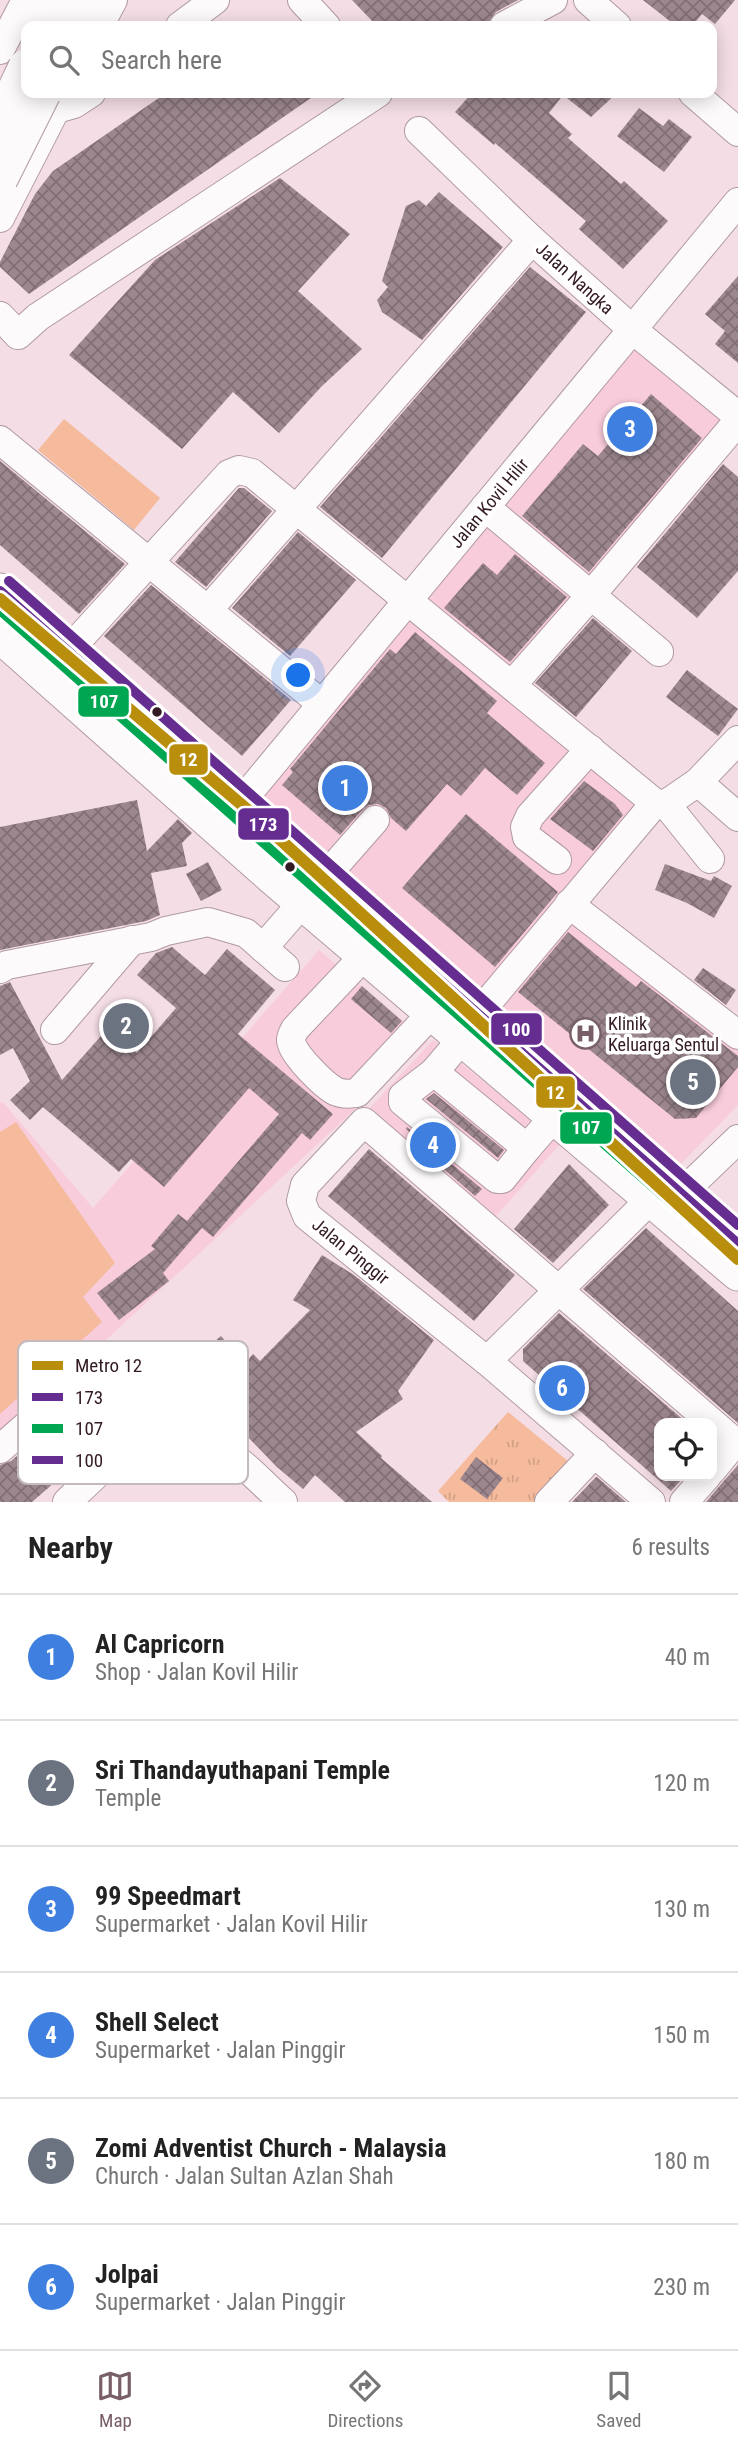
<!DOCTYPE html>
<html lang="en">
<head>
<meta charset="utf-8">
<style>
	:root { --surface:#fff; --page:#f6f6f6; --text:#222; --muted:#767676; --line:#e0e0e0; --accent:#775e67 }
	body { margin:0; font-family:"Roboto Condensed",sans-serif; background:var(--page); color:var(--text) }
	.controls { position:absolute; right:21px; bottom:21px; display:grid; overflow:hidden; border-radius:14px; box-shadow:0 4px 18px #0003 }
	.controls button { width:63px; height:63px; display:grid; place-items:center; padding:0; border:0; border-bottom:2px solid var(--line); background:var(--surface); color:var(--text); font:35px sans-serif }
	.you { position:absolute; left:299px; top:676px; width:24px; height:24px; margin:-18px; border:5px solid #fff; border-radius:50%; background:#1a73e8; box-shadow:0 0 0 10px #1a73e833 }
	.badge { display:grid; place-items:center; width:46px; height:46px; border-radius:50%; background:var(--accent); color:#fff; font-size:23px; font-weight:700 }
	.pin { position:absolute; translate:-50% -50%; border:4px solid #fff; box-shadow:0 2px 7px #0006 }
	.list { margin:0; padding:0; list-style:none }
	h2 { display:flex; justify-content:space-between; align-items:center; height:91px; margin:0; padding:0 28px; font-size:30px }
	h2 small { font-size:23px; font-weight:400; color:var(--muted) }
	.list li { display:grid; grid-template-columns:46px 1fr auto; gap:21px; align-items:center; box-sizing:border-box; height:126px; padding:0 28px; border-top:2px solid var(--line) }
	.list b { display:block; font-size:26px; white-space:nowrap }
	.list p { margin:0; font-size:23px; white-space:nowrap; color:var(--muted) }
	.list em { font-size:23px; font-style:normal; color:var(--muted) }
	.icon { flex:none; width:38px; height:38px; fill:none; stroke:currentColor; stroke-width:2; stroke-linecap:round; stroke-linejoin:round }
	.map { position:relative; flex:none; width:738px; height:1502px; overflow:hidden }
	.search { position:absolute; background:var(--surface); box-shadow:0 4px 18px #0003; left:21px; right:21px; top:21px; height:77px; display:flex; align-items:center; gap:18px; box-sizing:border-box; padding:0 24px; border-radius:14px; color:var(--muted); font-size:26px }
	.sheet { height:847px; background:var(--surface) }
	nav { display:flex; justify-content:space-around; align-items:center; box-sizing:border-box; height:98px; border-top:2px solid var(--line); background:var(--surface); font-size:19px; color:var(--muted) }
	nav a { display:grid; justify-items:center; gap:4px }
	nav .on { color:var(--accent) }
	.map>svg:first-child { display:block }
	.built { fill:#f9ccdc }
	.grass { fill:url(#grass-tufts) }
	.park { fill:#f5bb9c }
	.building { fill:url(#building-cross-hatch) }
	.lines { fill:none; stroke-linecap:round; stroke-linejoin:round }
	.minor-casing { stroke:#b09aa2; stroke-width:30 }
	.major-casing { stroke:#b09aa2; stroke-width:37 }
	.minor { stroke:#fdfafb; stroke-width:28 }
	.major { stroke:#fdfafb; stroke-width:35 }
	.major-bridge-casing { stroke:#b09aa2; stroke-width:37; stroke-linecap:butt }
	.major-bridge { stroke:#fdfafb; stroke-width:35 }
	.bus-1-casing { stroke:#fff; stroke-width:16 }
	.bus-2-casing { stroke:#fff; stroke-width:16 }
	.bus-3-casing { stroke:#fff; stroke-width:16 }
	.bus-1 { stroke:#662d91; stroke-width:10 }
	.bus-2 { stroke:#00a651; stroke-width:10 }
	.bus-3 { stroke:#662d91; stroke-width:10 }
	.metro-1-casing { stroke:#fff; stroke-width:18 }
	.metro-1 { stroke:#b88e0c; stroke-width:12 }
	.bus-dot { fill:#331a23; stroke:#fff; stroke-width:2.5 }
	.labels { text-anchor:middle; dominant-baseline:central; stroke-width:7; stroke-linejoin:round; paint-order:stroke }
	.street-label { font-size:18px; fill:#331a23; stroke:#fff }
	.poi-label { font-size:18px; fill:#331a23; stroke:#fff; text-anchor:start }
	.key { fill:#fff; stroke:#c2babd; stroke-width:2 }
	.key-label { font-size:19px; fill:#331a23 }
	.line-badge { stroke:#fff; stroke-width:2.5 }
	.badge-label { font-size:19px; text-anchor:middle; font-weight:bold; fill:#fff }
</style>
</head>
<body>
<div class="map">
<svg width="738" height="1502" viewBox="0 0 738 1502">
	<defs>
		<pattern id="grass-tufts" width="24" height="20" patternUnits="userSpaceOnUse" patternTransform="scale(1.75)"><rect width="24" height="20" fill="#f5bb9c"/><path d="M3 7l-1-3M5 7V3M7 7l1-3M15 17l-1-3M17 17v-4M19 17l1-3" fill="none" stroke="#d2a086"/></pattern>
		<pattern id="building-cross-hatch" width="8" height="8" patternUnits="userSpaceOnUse" patternTransform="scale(1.75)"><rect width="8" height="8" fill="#9d878f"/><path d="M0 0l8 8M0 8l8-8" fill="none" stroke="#816e74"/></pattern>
	</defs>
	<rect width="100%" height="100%" fill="#f4dde5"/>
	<g class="built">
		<polygon points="632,343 730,420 504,688 646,805 562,905 738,1042 738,1105 678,1167 259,792"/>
		<polygon points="319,950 428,1042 0,1438 0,1103 3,1102 93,1208"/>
		<polygon points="433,1040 560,1144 489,1224 363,1115"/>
	</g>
	<polygon class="grass" points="508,1412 574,1466 541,1502 449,1502 438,1491"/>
	<g class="park">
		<polygon points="64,419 160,498 134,530 38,450"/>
		<polygon points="16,1122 115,1263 83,1297 102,1322 0,1414 0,1132"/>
	</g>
	<g class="building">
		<polygon points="352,0 518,0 496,12 488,23 481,26 377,26"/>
		<polygon points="643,0 735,0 715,24 702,14 692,26 676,26"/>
		<polygon points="166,93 318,93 29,294 0,267 0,262 35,194 53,171"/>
		<polygon points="472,93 617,93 591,117 563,95 549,113 572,134 568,138 621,184 624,181 668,221 623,269 579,229 586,221 495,143 494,145 455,112"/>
		<polygon points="639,108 663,126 669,119 692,137 664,172 617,136"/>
		<polygon points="280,178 350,234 298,291 362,349 321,387 279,433 233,392 182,449 69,355 155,260"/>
		<polygon points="439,192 503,247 422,340 382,312 377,300 388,287 382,281 406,206 419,200 426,206"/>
		<polygon points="530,267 586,312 382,558 320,507"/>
		<polygon points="738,276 738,363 715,344 725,331 705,314"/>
		<polygon points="651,394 702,438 589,572 522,516 583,444 598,456"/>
		<polygon points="0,461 125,564 79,614 0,545"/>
		<polygon points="723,464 738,477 738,571 697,618 637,567"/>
		<polygon points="239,488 244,488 272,511 206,587 175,562"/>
		<polygon points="298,532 356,580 290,656 232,608"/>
		<polygon points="515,554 567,597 510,662 444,608 483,563 497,575"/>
		<polygon points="151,585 291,700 242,756 104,636"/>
		<polygon points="593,618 632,651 576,717 535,683"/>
		<polygon points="415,632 497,701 487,713 545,763 517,795 485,768 461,796 447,784 406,831 391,818 386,808 378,804 369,805 363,809 340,835 282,785 293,772 290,769 390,649 396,654"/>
		<polygon points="687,670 738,709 718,736 666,697"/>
		<polygon points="584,781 615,804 623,815 593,851 550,819"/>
		<polygon points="137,800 147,851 178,819 192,833 182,843 187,866 151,873 160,915 146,921 0,950 0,827"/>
		<polygon points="466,814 558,892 495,967 402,888"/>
		<polygon points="208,862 222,890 201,901 186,874"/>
		<polygon points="665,864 711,881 714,876 732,886 714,918 687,903 655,890"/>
		<polygon points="568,932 636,987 641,981 738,1056 738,1067 696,1118 675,1119 518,992"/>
		<polygon points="172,947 205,975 227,949 275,990 238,1034 333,1114 310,1140 302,1133 213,1237 202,1228 163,1273 169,1281 119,1320 97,1293 155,1249 151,1246 178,1214 187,1221 279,1114 249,1088 164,1187 131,1159 119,1172 43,1107 30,1120 10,1100 30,1081 13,1048 0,1055 0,986 10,982 62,1080 108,1028 137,1053 176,1008 137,975 156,953"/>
		<polygon points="703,968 736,990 726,1005 694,980"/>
		<polygon points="362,986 402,1021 391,1033 351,999"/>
		<polygon points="434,1093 504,1150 498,1158 426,1099"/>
		<polygon points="407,1127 482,1189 475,1196 438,1164 441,1161 406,1129"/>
		<polygon points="369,1149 515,1275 474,1321 328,1196"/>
		<polygon points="569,1164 609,1205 553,1263 514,1229"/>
		<polygon points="646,1228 738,1311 738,1423 583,1289"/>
		<polygon points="322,1255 354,1275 434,1340 398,1391 403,1399 356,1432 382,1456 381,1458 432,1502 345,1502 315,1475 303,1489 277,1467 245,1434 240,1440 205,1418 186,1402 177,1409 157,1410 144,1395 167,1375 171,1378 221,1336 245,1363 253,1354 260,1361 310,1310 293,1300"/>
		<polygon points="559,1313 687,1423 659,1423 659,1476 685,1476 671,1491 523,1361 523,1349"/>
		<polygon points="92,1391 123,1423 32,1502 0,1502 0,1465 11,1461"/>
		<polygon points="476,1457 503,1478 487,1499 460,1479"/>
		<polygon points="738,1465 738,1502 706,1502 722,1483"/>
		<polygon points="596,1477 597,1477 626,1502 572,1502"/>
	</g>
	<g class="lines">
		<defs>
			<g id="minor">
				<polyline points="302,0 326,26"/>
				<polyline points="588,0 617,26"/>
				<polyline points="99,26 113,0"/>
				<polyline points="180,26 215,0"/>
				<polyline points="504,26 553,0"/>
				<polyline points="0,50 26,0"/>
				<polyline points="693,93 738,132"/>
				<polyline points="49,111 74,104 91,93"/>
				<polyline points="419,131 532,240 633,330 738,416"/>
				<polyline points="0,218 64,93"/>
				<polyline points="0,316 18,335 38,317 378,93"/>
				<polyline points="0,440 322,704"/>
				<polyline points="485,507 659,652"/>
				<polyline points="208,610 532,240"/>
				<polyline points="68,651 229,474 239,470 252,473 655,803 666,804 698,782 738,740"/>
				<polyline points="512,685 592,594 738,421"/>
				<polyline points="698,782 738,817"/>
				<polyline points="240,803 738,202"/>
				<polyline points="666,804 710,859"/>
				<polyline points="557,860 527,837 525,827 530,816 590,749"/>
				<polyline points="324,878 375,820"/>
				<polyline points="569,904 738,1035"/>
				<polyline points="263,948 303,902"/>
				<path d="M365,955L295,1029C293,1033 291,1036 291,1040C290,1052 324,1085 335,1091C341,1094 350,1094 357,1093L432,1013"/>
				<polyline points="0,969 7,965 151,937 166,931 208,922 246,933 285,967"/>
				<polyline points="478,1014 655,803"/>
				<polyline points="55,1030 132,940"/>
				<polyline points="462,1039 434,1072 403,1096 403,1102 497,1179 502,1179 527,1148"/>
				<polyline points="434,1072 527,1148 554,1117"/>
				<polyline points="682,1193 738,1139"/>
				<polyline points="487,1361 652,1198"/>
				<polyline points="0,1449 89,1371 96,1371 151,1427"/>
				<polyline points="712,1470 735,1442"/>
				<path d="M67,1502C81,1489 140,1431 153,1427C199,1413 252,1474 283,1502"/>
				<polyline points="549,1502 595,1453"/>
				<polyline points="651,1502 487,1361 307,1216 301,1201 305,1185 364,1122 738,1445"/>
				<polyline points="684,1502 707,1476"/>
			</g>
			<g id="major">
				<polyline points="46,26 59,0"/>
				<polyline points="77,26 90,0"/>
				<polyline points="0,591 738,1244"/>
				<polyline points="0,635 275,879 738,1273"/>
			</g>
		</defs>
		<use href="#minor" class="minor-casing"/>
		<use href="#major" class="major-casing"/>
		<use href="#minor" class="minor"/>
		<use href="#major" class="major"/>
		<defs>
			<g id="major-bridge">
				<polyline points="0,122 26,67"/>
				<polyline points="0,179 43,93"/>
			</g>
		</defs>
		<use href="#major-bridge" class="major-bridge-casing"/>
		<use href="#major-bridge" class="major-bridge"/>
		<defs>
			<polyline id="bus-1" points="0,591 738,1244"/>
			<polyline id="bus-2" points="0,610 729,1254"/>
			<polyline id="bus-3" points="9,581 738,1225"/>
		</defs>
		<use href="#bus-1" class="bus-1-casing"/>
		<use href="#bus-2" class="bus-2-casing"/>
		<use href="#bus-3" class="bus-3-casing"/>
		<use href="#bus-1" class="bus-1"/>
		<use href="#bus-2" class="bus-2"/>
		<use href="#bus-3" class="bus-3"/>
		<defs>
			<polyline id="metro-1" points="0,599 249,811 738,1259"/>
		</defs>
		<use href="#metro-1" class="metro-1-casing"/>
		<use href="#metro-1" class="metro-1"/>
	</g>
	<defs>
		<symbol id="hospital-ring" viewBox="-11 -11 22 22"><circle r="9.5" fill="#fff" stroke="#775e67" stroke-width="1.5"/><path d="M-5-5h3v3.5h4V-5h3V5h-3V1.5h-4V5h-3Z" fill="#775e67"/></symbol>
	</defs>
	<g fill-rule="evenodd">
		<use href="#hospital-ring" x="568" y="1016" width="35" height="35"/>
	</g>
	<g class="bus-dot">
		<circle cx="157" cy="712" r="6"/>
		<circle cx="290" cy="867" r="6"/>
	</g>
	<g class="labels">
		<g class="street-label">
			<text transform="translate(575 278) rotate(42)">Jalan Nangka</text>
			<text transform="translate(489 503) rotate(-50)">Jalan Kovil Hilir</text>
			<text transform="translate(351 1251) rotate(39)">Jalan Pinggir</text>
		</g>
		<g class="poi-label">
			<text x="608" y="1023">Klinik<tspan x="608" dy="21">Keluarga Sentul</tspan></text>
		</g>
	</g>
	<rect x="18" y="1341" width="230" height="143" rx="10" class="key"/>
	<rect x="32" y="1361" width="31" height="9" fill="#b88e0c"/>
	<rect x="32" y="1393" width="31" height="8" fill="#662d91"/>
	<rect x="32" y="1424" width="31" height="9" fill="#00a651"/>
	<rect x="32" y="1456" width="31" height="8" fill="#662d91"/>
	<g class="key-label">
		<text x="75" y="1372">Metro 12</text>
		<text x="75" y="1404">173</text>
		<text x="75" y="1435">107</text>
		<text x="75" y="1467">100</text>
	</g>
	<g class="line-badge">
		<rect x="77" y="685" width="53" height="33" rx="7" fill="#00a651"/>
		<rect x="168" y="743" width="41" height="33" rx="7" fill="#b88e0c"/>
		<rect x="237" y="807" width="53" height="34" rx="7" fill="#662d91"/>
		<rect x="490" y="1012" width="53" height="34" rx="7" fill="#662d91"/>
		<rect x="535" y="1075" width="41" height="34" rx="7" fill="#b88e0c"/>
		<rect x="559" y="1111" width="54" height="34" rx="7" fill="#00a651"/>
	</g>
	<g class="badge-label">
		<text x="104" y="708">107</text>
		<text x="188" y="766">12</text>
		<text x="263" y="831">173</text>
		<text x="516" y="1036">100</text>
		<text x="555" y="1099">12</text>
		<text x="586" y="1134">107</text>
	</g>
</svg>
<div class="controls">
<button><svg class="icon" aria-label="locate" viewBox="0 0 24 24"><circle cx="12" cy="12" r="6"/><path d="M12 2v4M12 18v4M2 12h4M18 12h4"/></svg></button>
</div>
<div class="you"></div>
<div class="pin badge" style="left:345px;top:788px;background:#3f7fe0">1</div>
<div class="pin badge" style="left:126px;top:1026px;background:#6b7280">2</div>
<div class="pin badge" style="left:630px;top:429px;background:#3f7fe0">3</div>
<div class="pin badge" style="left:433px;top:1145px;background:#3f7fe0">4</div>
<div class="pin badge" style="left:693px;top:1082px;background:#6b7280">5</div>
<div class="pin badge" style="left:562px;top:1388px;background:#3f7fe0">6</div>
<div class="search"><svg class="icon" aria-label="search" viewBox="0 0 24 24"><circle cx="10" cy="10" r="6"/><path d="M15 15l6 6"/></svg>Search here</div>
</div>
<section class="sheet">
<h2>Nearby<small>6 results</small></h2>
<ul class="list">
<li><span class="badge" style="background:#3f7fe0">1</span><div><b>Al Capricorn</b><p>Shop · Jalan Kovil Hilir</p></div><em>40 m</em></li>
<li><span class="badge" style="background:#6b7280">2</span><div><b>Sri Thandayuthapani Temple</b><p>Temple</p></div><em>120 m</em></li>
<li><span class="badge" style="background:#3f7fe0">3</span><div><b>99 Speedmart</b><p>Supermarket · Jalan Kovil Hilir</p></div><em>130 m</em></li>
<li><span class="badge" style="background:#3f7fe0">4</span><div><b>Shell Select</b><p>Supermarket · Jalan Pinggir</p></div><em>150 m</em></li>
<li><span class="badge" style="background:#6b7280">5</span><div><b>Zomi Adventist Church - Malaysia</b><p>Church · Jalan Sultan Azlan Shah</p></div><em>180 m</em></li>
<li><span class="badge" style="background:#3f7fe0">6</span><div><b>Jolpai</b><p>Supermarket · Jalan Pinggir</p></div><em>230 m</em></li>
</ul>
</section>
<nav>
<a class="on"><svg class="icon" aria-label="map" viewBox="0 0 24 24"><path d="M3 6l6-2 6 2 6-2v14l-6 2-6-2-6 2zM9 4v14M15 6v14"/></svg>Map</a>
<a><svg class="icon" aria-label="directions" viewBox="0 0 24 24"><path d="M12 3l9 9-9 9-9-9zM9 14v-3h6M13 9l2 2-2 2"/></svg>Directions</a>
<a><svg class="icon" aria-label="saved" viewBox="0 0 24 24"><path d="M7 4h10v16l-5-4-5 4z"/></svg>Saved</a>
</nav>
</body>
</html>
